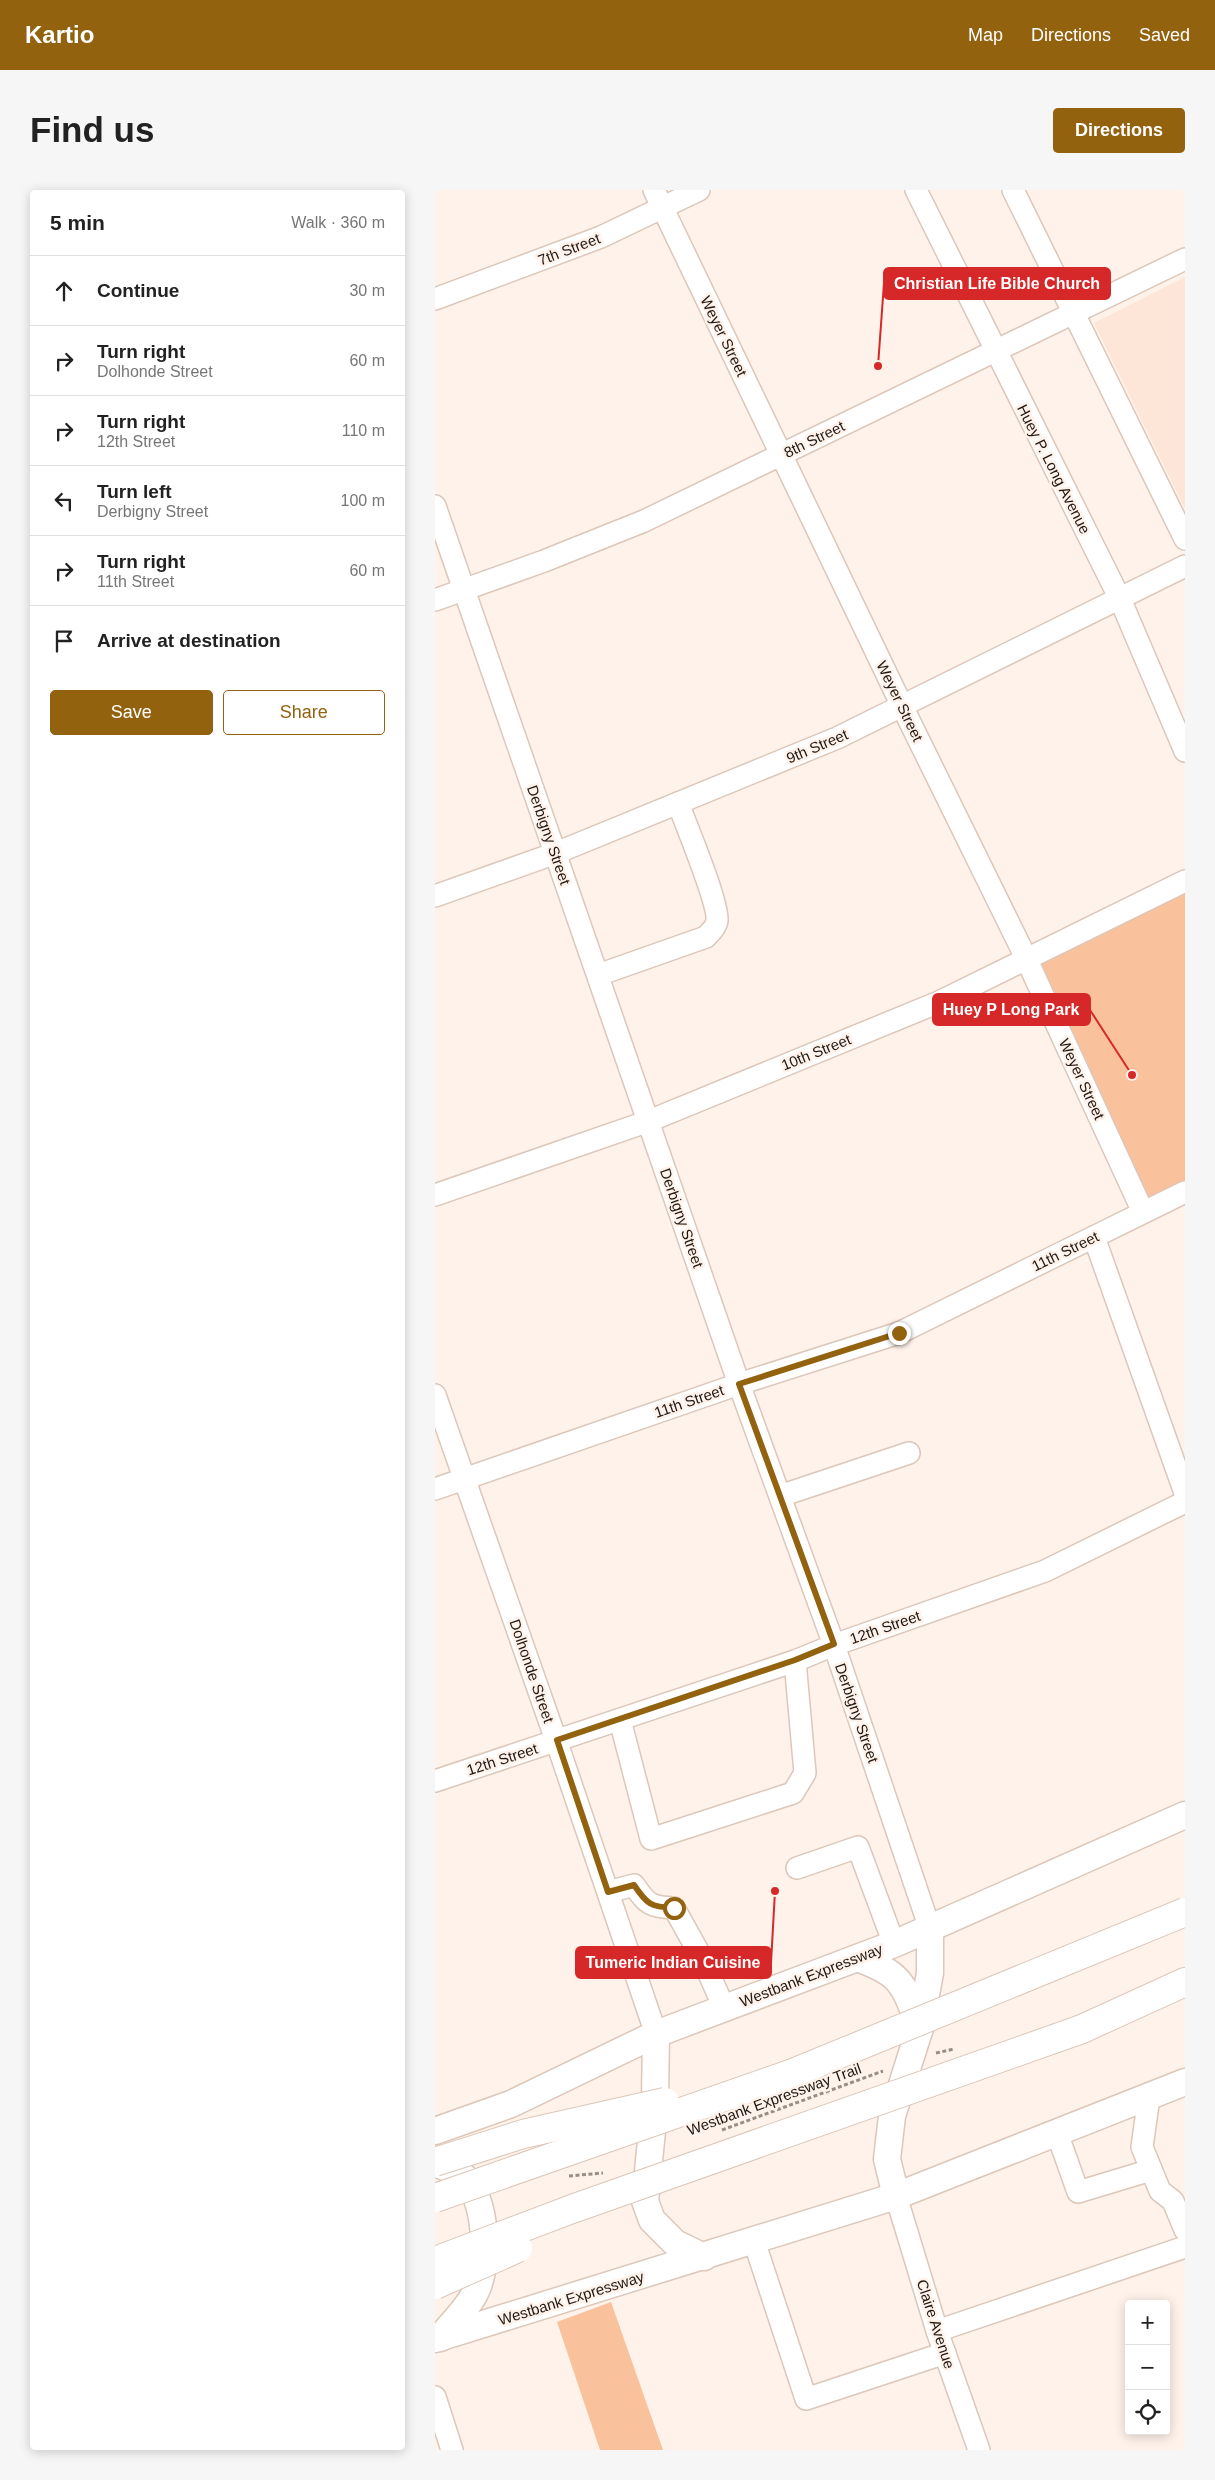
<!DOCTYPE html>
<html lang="en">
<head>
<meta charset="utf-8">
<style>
	:root { --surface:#fff; --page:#f6f6f6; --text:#222; --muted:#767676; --line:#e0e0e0; --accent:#92620f }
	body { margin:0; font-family:Helvetica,sans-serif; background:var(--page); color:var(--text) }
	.controls { position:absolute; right:15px; bottom:15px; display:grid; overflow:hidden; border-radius:5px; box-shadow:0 2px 12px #0003 }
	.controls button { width:45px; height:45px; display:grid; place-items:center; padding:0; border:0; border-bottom:1px solid var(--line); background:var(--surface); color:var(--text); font:25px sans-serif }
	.stop { position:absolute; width:15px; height:15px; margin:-11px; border:4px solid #92620f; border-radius:50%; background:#fff }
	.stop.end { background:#92620f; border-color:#fff; box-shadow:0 1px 5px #0008 }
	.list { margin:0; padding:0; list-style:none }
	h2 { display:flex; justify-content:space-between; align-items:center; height:65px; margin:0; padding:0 20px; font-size:21px }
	h2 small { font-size:16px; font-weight:400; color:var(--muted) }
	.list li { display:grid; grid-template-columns:32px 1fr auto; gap:15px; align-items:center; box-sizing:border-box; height:70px; padding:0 20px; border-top:1px solid var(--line) }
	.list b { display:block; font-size:19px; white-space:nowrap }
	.list p { margin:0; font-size:16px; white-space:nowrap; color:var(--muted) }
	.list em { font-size:16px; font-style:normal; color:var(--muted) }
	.actions { display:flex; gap:10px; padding:15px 20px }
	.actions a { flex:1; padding:11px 0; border:1px solid var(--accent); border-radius:5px; text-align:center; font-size:18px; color:var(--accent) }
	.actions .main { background:var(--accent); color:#fff }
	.icon { flex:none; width:28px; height:28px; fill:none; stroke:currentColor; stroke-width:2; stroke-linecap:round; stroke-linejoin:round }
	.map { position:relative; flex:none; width:750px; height:2260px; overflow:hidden; border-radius:5px }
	header { display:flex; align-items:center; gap:30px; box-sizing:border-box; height:70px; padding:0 25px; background:var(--accent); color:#fff }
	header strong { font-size:24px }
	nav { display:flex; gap:28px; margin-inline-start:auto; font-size:18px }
	.intro { display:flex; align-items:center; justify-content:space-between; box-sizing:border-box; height:120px; padding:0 30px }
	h1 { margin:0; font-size:35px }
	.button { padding:12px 22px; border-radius:5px; background:var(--accent); color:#fff; font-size:18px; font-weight:700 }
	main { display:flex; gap:30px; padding:0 30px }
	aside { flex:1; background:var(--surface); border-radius:5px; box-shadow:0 2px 12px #0003 }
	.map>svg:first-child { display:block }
	.built { fill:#fde6d7 }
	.green { fill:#fac19d }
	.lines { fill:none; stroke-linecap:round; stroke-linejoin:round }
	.minor-casing { stroke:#dcc7b9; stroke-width:24 }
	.major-casing { stroke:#dcc7b9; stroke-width:29 }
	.highway-casing { stroke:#dcc7b9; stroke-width:30 }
	.path { stroke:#988d87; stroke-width:3; stroke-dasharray:4 2.5; stroke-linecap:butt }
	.minor { stroke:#fff; stroke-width:21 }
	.major { stroke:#fff; stroke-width:26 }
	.highway { stroke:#fff; stroke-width:28 }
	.highway-bridge-casing { stroke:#dcc7b9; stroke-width:30; stroke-linecap:butt }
	.highway-bridge { stroke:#fff; stroke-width:28 }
	.route { stroke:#92620f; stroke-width:6 }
	.labels { text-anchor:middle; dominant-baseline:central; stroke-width:5; stroke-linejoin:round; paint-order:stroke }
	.street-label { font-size:15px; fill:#201813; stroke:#fff2ea }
	.leader { fill:none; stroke:#d62828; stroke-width:2 }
	.callout-dot { fill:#d62828; stroke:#fff2ea; stroke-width:2 }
	.callout { fill:#d62828; stroke:#d62828; stroke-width:2 }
	.callout-label { font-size:16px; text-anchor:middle; font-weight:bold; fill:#fff }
</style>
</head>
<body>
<header>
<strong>Kartio</strong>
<nav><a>Map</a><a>Directions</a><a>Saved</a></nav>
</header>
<div class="intro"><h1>Find us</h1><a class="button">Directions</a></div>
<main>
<aside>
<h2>5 min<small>Walk · 360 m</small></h2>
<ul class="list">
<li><svg class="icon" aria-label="ahead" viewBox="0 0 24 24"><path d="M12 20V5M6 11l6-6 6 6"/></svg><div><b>Continue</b></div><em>30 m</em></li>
<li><svg class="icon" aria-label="right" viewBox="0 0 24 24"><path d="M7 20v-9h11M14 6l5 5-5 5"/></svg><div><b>Turn right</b><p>Dolhonde Street</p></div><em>60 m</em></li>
<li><svg class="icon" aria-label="right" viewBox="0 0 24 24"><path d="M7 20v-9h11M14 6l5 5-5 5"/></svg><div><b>Turn right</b><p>12th Street</p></div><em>110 m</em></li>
<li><svg class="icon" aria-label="left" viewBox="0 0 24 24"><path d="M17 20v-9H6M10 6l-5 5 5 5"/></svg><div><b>Turn left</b><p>Derbigny Street</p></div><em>100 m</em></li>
<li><svg class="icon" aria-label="right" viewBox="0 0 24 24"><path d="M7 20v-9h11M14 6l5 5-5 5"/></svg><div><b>Turn right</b><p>11th Street</p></div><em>60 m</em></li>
<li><svg class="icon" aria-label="arrive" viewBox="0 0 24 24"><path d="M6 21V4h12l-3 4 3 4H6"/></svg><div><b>Arrive at destination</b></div></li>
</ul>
<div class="actions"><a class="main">Save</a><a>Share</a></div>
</aside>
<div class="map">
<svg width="750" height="2260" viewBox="0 0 750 2260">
	<rect width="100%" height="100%" fill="#fff2ea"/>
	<polygon class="built" points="750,87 750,319 659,133"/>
	<g class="green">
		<polygon points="750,691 750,1002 708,1022 591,768"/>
		<polygon points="176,2112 228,2260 165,2260 122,2132"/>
	</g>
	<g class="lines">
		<defs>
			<g id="minor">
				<polyline points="219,0 467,516 591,768 708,1022"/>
				<polyline points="481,0 685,409 750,561"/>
				<polyline points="578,0 750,349"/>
				<polyline points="0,109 166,47 264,0"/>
				<polyline points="0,316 304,1194 399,1455 495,1739"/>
				<polyline points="0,410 109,371 209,331 750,69"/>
				<polyline points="0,706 121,663 402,548 750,376"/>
				<path d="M163,785L271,747C275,742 281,738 282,731C284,713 251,635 243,613"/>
				<polyline points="0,1005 214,931 504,812 750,691"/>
				<polyline points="659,1047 750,1303"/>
				<polyline points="0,1205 121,1550 221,1844"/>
				<polyline points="0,1299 304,1194 464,1143 750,1002"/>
				<polyline points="345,1306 474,1263"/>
				<polyline points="185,1530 216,1649 358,1603 370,1583 360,1471"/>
				<polyline points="0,1591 360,1471 399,1455 610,1381 750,1312"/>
				<polyline points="362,1678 423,1657 459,1754"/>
				<path d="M173,1702L199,1695C212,1714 215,1717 239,1718L268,1770L289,1818"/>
				<polyline points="714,1907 707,1957 725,2001 738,2011 750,2040"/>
				<polyline points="622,1943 643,2002 716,1980"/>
				<polyline points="461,2006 502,2141 544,2260"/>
				<polyline points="319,2051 371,2209 510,2163"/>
				<polyline points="502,2141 750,2057"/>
				<polyline points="0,2207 17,2260"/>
			</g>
			<g id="major">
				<path d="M422,1768C468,1784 469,1795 485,1838"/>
				<polyline points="221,1844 220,1911 210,2011 217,2030 240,2053 269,2067"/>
				<polyline points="0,1941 76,1914 221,1844 459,1754 750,1625"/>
				<path d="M0,1973C8,1977 20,1980 28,1986C52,2007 55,2075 40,2103C32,2119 16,2134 5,2148"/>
				<polyline points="461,2006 452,1969 457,1926 485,1838 495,1783 495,1739"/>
				<polyline points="0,2149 461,2006 750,1892"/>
			</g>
			<polyline id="highway" points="647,1839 750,1792"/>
		</defs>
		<use href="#minor" class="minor-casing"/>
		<use href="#major" class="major-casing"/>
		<use href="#highway" class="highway-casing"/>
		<g class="path">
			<polyline points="501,1863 519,1859"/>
			<polyline points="287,1940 448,1881"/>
			<polyline points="134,1986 168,1983"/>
		</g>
		<use href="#minor" class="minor"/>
		<use href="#major" class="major"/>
		<use href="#highway" class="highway"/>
		<defs>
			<g id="highway-bridge">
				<polyline points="0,1972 88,1944 230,1912"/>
				<polyline points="0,2008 358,1883 750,1722"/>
				<polyline points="0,2071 137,2019 647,1839"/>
				<polyline points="0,2095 83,2058"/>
			</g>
		</defs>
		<use href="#highway-bridge" class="highway-bridge-casing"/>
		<use href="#highway-bridge" class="highway-bridge"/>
	</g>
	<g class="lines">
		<path class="route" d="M239,1718C215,1717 212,1714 199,1695L173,1702L122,1550L360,1470L399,1454L304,1194L464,1143"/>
	</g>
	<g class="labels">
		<g class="street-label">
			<text transform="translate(134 59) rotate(-21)">7th Street</text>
			<text transform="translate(289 146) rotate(64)">Weyer Street</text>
			<text transform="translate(379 249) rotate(-26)">8th Street</text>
			<text transform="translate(619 279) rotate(63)">Huey P. Long Avenue</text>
			<text transform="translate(465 511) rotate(64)">Weyer Street</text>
			<text transform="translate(382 556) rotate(-23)">9th Street</text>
			<text transform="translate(114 645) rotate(71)">Derbigny Street</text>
			<text transform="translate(381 862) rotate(-22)">10th Street</text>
			<text transform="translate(647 889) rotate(65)">Weyer Street</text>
			<text transform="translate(247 1028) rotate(71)">Derbigny Street</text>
			<text transform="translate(630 1061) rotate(-26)">11th Street</text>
			<text transform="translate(254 1211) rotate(-19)">11th Street</text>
			<text transform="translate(450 1437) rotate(-19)">12th Street</text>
			<text transform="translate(97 1481) rotate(71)">Dolhonde Street</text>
			<text transform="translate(422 1523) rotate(71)">Derbigny Street</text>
			<text transform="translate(67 1569) rotate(-18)">12th Street</text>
			<text transform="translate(376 1785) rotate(-21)">Westbank Expressway</text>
			<text transform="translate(339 1909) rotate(-20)">Westbank Expressway Trail</text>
			<text transform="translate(136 2108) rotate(-17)">Westbank Expressway</text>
			<text transform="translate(501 2134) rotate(72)">Claire Avenue</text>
		</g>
	</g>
	<path class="leader" d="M443 176L449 93M697 885L655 820M340 1701L336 1773"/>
	<g class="callout-dot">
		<circle cx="443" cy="176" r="5"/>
		<circle cx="697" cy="885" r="5"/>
		<circle cx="340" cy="1701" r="5"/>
	</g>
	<g class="callout">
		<rect x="449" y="78" width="226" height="31" rx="5"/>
		<rect x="498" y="804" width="157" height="31" rx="5"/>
		<rect x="141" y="1757" width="195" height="31" rx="5"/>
	</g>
	<g class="callout-label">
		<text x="562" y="99">Christian Life Bible Church</text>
		<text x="576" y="825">Huey P Long Park</text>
		<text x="238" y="1778">Tumeric Indian Cuisine</text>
	</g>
</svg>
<div class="controls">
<button>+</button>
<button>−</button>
<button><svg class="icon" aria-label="locate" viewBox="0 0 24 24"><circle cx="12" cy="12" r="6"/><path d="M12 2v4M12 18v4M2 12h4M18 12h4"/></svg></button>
</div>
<div class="stop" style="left:239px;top:1718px"></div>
<div class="stop end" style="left:464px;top:1143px"></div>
</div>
</main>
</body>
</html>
